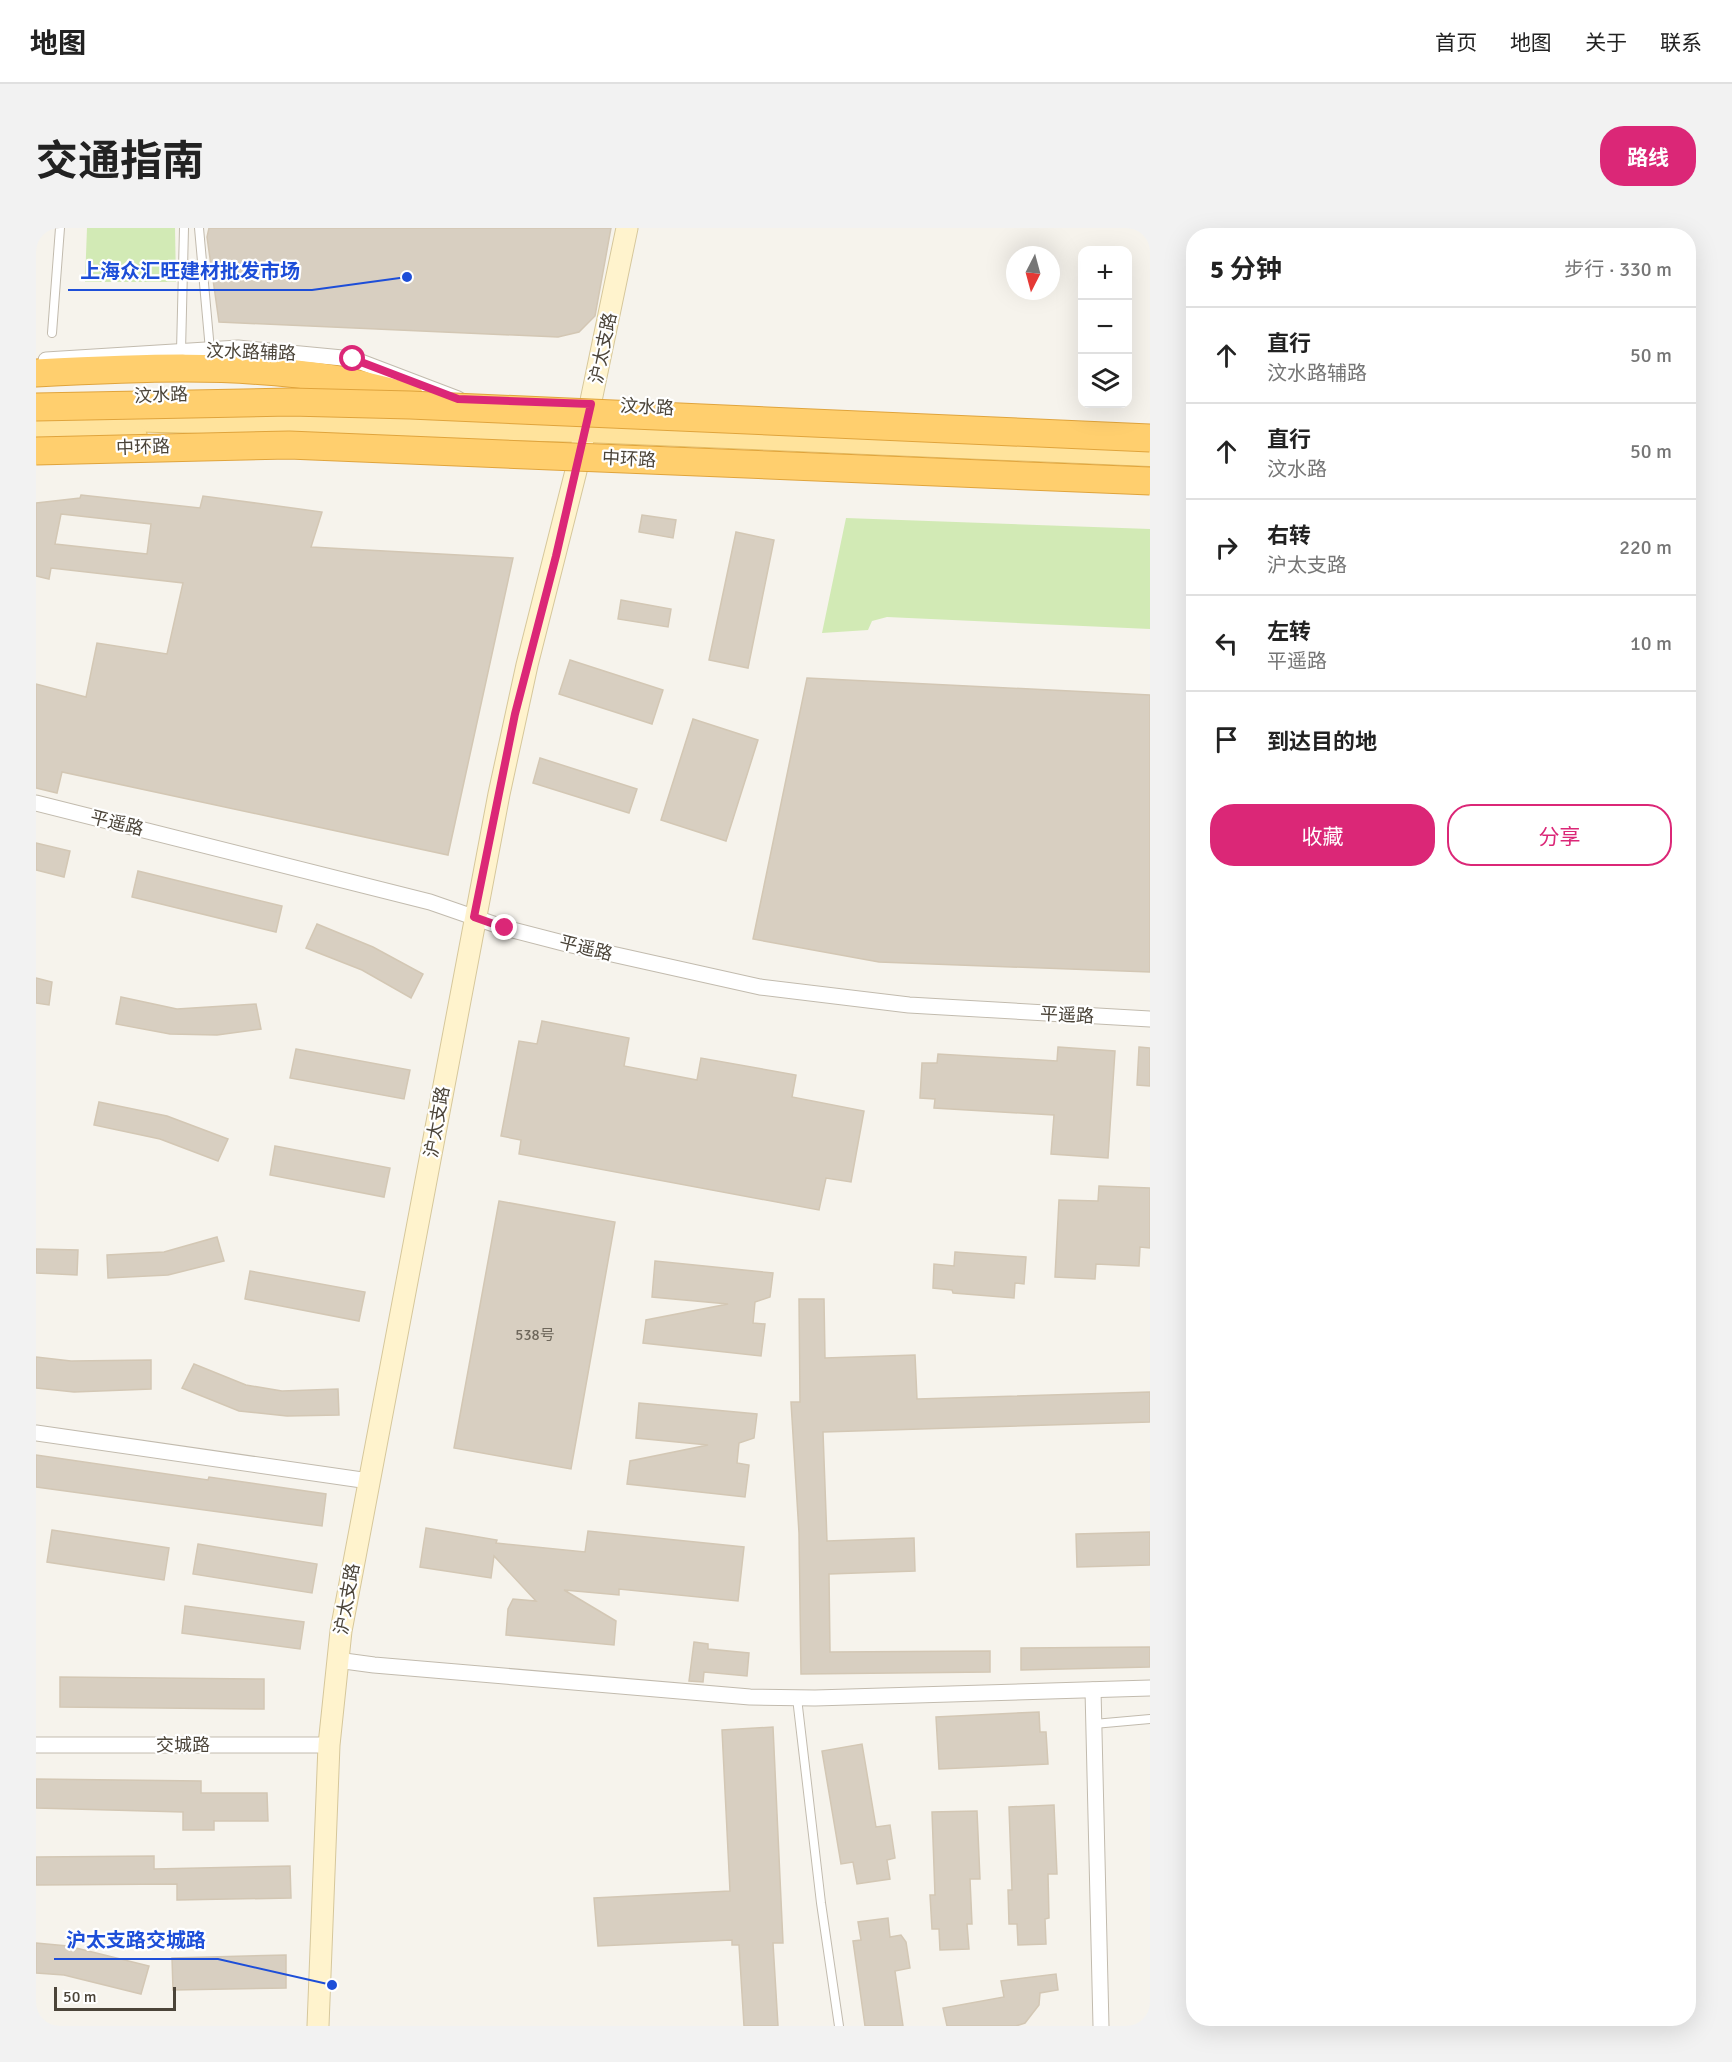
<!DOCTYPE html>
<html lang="zh">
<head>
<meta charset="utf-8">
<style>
	:root { --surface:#fff; --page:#f2f2f2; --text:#222; --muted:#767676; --line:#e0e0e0; --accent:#db2777 }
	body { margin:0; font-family:Signika,"Noto Sans SC",sans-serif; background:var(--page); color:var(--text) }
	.controls { position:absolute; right:18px; top:18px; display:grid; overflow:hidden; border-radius:12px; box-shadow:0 6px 24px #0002 }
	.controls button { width:54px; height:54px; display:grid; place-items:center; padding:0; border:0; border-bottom:2px solid var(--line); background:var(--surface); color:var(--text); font:30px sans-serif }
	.compass { position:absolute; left:970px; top:18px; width:54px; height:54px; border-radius:50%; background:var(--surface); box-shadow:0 6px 24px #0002; rotate:186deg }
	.scale { position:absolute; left:18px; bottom:15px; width:122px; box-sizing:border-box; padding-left:6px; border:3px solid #4b4439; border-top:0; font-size:16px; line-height:21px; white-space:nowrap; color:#4b4439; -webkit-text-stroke:4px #fff; paint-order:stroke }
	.stop { position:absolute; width:18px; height:18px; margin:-14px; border:4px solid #db2777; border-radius:50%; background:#fff }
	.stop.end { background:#db2777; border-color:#fff; box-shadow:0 2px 6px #0008 }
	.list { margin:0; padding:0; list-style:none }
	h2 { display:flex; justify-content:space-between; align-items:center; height:78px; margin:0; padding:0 24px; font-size:26px }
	h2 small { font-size:20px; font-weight:400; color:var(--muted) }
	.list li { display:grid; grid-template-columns:39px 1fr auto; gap:18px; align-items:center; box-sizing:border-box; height:96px; padding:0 24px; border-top:2px solid var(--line) }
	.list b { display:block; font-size:22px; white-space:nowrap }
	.list p { margin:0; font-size:20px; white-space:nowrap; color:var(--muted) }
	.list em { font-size:20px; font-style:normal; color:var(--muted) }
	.actions { display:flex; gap:12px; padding:18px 24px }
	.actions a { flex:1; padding:14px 0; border:2px solid var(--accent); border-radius:24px; text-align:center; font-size:21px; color:var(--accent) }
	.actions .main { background:var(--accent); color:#fff }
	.icon { flex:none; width:33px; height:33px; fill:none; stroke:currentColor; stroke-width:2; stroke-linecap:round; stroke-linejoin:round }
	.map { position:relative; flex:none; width:1114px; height:1798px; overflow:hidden; border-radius:24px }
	header { display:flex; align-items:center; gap:36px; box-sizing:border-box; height:84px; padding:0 30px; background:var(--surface); border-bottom:2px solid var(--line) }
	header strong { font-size:28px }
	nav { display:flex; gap:33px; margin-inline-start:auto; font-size:21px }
	.intro { display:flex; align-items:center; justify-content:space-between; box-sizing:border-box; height:144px; padding:0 36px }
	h1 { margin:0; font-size:42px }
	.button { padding:15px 27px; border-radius:24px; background:var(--accent); color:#fff; font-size:21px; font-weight:700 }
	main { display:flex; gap:36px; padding:0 36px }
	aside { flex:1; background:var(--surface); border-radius:24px; box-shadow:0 6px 24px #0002 }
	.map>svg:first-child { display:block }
	.green { fill:#d2eab5 }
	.building { fill:#d8cfc1; stroke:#d3c7b4; stroke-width:1.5; fill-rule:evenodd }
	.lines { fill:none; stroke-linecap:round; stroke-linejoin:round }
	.lane-casing { stroke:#c2bbae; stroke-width:10 }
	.street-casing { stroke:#c2bbae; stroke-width:17 }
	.secondary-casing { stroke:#d6c79b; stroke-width:23 }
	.primary-casing { stroke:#e6c16a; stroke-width:26 }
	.highway-casing { stroke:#e0a43c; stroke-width:29 }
	.lane { stroke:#fff; stroke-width:8 }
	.street { stroke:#fff; stroke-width:15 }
	.secondary { stroke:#fff3cd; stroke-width:21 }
	.primary { stroke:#ffe39c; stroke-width:24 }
	.highway { stroke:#ffcf6e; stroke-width:27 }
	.highway-bridge-casing { stroke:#e0a43c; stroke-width:29; stroke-linecap:butt }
	.highway-bridge { stroke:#ffcf6e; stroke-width:27 }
	.route { stroke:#db2777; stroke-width:8 }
	.labels { text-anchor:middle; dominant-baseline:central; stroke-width:4.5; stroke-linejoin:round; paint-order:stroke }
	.number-label { font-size:15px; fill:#6e675b }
	.street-label { font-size:18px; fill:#4b4439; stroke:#fff }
	.leader { fill:none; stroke:#1d4ed8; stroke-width:2 }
	.callout-dot { fill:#1d4ed8; stroke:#fff; stroke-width:2 }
	.callout-label { font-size:20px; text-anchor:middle; font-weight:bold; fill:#1d4ed8; stroke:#fff; stroke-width:4.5; stroke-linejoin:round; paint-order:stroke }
</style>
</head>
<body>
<header>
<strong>地图</strong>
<nav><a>首页</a><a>地图</a><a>关于</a><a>联系</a></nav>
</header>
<div class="intro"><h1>交通指南</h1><a class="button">路线</a></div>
<main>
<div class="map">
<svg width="1114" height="1798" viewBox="0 0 1114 1798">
	<rect width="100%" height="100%" fill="#f6f3ec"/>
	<g class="green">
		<polygon points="51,0 139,0 140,54 49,54"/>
		<polygon points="810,290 1114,301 1114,401 851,389 836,393 832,402 786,405"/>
	</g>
	<g class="building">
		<polygon points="173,0 575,0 559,88 543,104 522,109 183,94 171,9"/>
		<path d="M45,267L164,280L167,268L286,284L275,319L477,330L412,627L26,544L21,565L0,560V456L50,469L61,415L131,426L147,355L15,340L13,351L0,348V275L44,270ZM25,286L115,296L111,326L19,316Z"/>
		<polygon points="606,287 640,292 637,310 603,304"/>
		<polygon points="700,304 738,312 712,440 673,432"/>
		<polygon points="585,372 635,381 632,399 582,391"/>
		<polygon points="534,432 627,462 616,496 523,466"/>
		<polygon points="771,450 1114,467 1114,744 843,734 717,711"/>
		<polygon points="657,491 722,512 690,613 625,592"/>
		<polygon points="504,530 601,561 593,585 497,555"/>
		<polygon points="0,615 34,623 28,649 0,642"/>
		<polygon points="102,643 246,678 240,704 96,669"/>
		<polygon points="281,696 337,719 387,746 375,770 326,742 270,720"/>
		<polygon points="0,750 16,754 13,777 0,775"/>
		<polygon points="85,769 141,781 220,776 225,801 181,807 134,806 80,796"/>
		<polygon points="506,793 593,810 588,838 661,852 665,830 760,847 756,869 828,883 815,954 790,950 783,982 483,926 485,912 465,908 483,813 501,816"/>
		<polygon points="1022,819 1079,823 1072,930 1015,926 1018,887 898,880 899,871 884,870 886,835 901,835 902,826 1021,833"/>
		<polygon points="1103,819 1114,820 1114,858 1101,857"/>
		<polygon points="260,821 374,842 368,871 254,850"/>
		<polygon points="63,874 131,888 192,911 182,933 124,911 58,897"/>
		<polygon points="239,918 354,940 348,969 234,947"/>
		<polygon points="1063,958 1114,960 1114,1020 1104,1019 1103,1038 1060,1036 1059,1051 1019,1049 1023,972 1062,973"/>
		<polygon points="463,973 579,994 535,1241 418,1220"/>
		<polygon points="181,1009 188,1033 132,1047 72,1050 71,1027 128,1024"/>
		<polygon points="0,1021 42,1022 41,1047 0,1045"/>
		<polygon points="919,1024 990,1029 988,1056 979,1055 978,1070 917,1065 916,1062 897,1060 898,1036 918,1038"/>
		<polygon points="619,1033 737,1045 734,1069 719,1074 717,1095 729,1096 725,1128 607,1115 610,1092 692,1076 616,1069"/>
		<polygon points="214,1043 329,1064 323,1093 209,1071"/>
		<polygon points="763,1071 788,1071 789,1130 879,1127 881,1171 1114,1164 1114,1194 787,1204 791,1313 878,1310 879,1343 793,1346 794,1424 954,1423 954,1444 765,1446 763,1305 755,1174 764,1174"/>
		<polygon points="0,1129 35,1133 115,1132 115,1161 38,1164 0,1160"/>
		<polygon points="158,1136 210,1157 246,1163 302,1161 303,1187 251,1188 203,1183 146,1160"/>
		<polygon points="603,1175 721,1186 718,1210 703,1215 701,1235 713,1237 709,1269 591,1256 594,1233 672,1217 600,1210"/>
		<polygon points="0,1227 172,1252 173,1249 290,1266 286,1298 0,1259"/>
		<polygon points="390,1300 461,1312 460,1315 549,1324 552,1303 708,1319 702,1373 583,1361 583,1367 528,1362 580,1393 578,1417 470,1407 472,1381 477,1371 500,1373 458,1328 455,1350 384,1339"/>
		<polygon points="16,1302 133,1320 128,1352 11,1334"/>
		<polygon points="1114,1304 1114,1337 1041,1339 1040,1306"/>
		<polygon points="162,1316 281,1336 276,1365 157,1346"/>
		<polygon points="149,1378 268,1394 264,1421 146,1405"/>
		<polygon points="658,1414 672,1416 672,1421 713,1425 711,1448 668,1444 667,1454 653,1453"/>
		<polygon points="1114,1419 1114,1439 985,1442 985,1420"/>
		<polygon points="24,1449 228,1451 228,1481 24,1479"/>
		<polygon points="1003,1484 1004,1504 1010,1504 1012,1536 903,1541 900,1489"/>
		<polygon points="737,1499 747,1715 737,1715 742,1798 708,1798 703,1717 696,1717 696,1712 562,1718 558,1670 694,1663 686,1502"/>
		<polygon points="826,1516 840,1599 854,1597 859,1630 851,1632 854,1651 821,1656 817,1634 805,1636 786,1523"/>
		<polygon points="0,1551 165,1553 165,1565 231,1565 232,1593 178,1593 178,1602 147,1602 147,1584 0,1580"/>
		<polygon points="1018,1577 1021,1646 1012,1646 1013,1690 1009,1691 1010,1716 982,1717 981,1696 973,1696 972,1662 976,1662 973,1579"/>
		<polygon points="941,1583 944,1651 934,1651 936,1696 931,1696 933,1721 904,1722 903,1701 896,1701 894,1667 899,1667 896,1584"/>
		<polygon points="118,1628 118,1641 254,1638 255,1670 141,1672 141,1656 0,1657 0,1629"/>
		<polygon points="852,1690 854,1709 865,1707 870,1714 874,1740 859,1743 867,1798 829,1798 817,1713 825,1712 822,1694"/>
		<polygon points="0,1715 32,1718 113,1738 105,1766 28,1747 0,1745"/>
		<polygon points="250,1727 250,1760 137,1762 136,1730"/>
		<polygon points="1020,1746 1022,1762 1004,1765 1003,1777 989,1795 980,1798 911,1798 907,1780 968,1769 965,1753"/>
	</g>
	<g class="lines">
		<defs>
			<g id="lane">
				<polyline points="163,0 174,122"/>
				<polyline points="16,105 24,0"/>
				<polyline points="145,123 148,0"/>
				<polyline points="761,1470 785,1675 803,1798"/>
				<polyline points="1058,1496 1114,1491"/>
			</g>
			<g id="street">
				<polyline points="10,132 202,120 317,131 422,171"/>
				<polyline points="0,575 394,674 469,700 531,716 724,759 873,777 1114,791"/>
				<polyline points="0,1205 333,1253"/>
				<polyline points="301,1432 338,1437 714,1469 779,1470 1114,1460"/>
				<polyline points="1057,1462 1065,1798"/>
				<polyline points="0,1517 293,1517"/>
			</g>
			<polyline id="secondary" points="282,1798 293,1517 305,1403 463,566 491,437 542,235 591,0"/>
			<g id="primary">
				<polyline points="0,193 37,190 549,202 1114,226"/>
				<polyline points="2,209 99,209"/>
			</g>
			<path id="highway" d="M0,145C99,140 200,135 298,151C323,155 349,163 374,169"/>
		</defs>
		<use href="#lane" class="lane-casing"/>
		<use href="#street" class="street-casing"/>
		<use href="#secondary" class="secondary-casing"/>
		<use href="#primary" class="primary-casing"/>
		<use href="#highway" class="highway-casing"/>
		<use href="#lane" class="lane"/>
		<use href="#street" class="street"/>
		<use href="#secondary" class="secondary"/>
		<use href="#primary" class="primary"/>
		<use href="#highway" class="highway"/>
		<defs>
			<g id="highway-bridge">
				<polyline points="0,179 254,174 374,177 1114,210"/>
				<polyline points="0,223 253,217 1114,253"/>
			</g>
		</defs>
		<use href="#highway-bridge" class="highway-bridge-casing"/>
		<use href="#highway-bridge" class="highway-bridge"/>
	</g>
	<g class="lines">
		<polyline class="route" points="317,131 422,171 555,176 520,328 479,486 438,689 469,700"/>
	</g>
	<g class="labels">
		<g class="number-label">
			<text x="499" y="1107">538号</text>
		</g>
		<g class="street-label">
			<text transform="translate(567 120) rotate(-78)">沪太支路</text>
			<text transform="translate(215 124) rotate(2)">汶水路辅路</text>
			<text transform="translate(125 167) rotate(-2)">汶水路</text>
			<text transform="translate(611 179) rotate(3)">汶水路</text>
			<text transform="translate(107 219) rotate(-2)">中环路</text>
			<text transform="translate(593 231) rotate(3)">中环路</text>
			<text transform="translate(81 595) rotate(14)">平遥路</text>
			<text transform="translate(550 720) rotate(14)">平遥路</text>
			<text transform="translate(1031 787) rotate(3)">平遥路</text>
			<text transform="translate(401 894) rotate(-80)">沪太支路</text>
			<text transform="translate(311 1371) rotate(-80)">沪太支路</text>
			<text x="147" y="1517">交城路</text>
		</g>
	</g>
	<path class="leader" d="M371 49L276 62H32M296 1757L182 1731H18"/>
	<g class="callout-dot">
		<circle cx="371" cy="49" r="6"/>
		<circle cx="296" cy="1757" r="6"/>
	</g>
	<g class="callout-label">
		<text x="154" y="50">上海众汇旺建材批发市场</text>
		<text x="100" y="1719">沪太支路交城路</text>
	</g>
</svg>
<div class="controls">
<button>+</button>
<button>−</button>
<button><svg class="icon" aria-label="layers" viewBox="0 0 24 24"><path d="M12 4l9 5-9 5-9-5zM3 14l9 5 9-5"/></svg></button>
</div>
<svg class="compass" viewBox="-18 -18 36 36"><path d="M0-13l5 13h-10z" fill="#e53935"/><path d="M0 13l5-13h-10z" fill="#767676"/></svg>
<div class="scale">50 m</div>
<div class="stop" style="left:317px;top:131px"></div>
<div class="stop end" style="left:469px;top:700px"></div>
</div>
<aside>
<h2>5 分钟<small>步行 · 330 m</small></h2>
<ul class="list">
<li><svg class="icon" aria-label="ahead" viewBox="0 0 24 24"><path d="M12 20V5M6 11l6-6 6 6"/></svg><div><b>直行</b><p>汶水路辅路</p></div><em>50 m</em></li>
<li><svg class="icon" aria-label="ahead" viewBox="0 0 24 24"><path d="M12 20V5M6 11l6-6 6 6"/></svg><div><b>直行</b><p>汶水路</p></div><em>50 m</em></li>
<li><svg class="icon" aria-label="right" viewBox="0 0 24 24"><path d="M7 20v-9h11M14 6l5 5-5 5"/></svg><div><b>右转</b><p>沪太支路</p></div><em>220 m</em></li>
<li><svg class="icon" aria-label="left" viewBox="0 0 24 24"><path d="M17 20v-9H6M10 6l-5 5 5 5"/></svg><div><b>左转</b><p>平遥路</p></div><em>10 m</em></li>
<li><svg class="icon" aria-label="arrive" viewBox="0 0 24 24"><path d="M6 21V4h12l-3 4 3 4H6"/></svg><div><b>到达目的地</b></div></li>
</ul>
<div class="actions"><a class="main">收藏</a><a>分享</a></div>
</aside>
</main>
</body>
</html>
